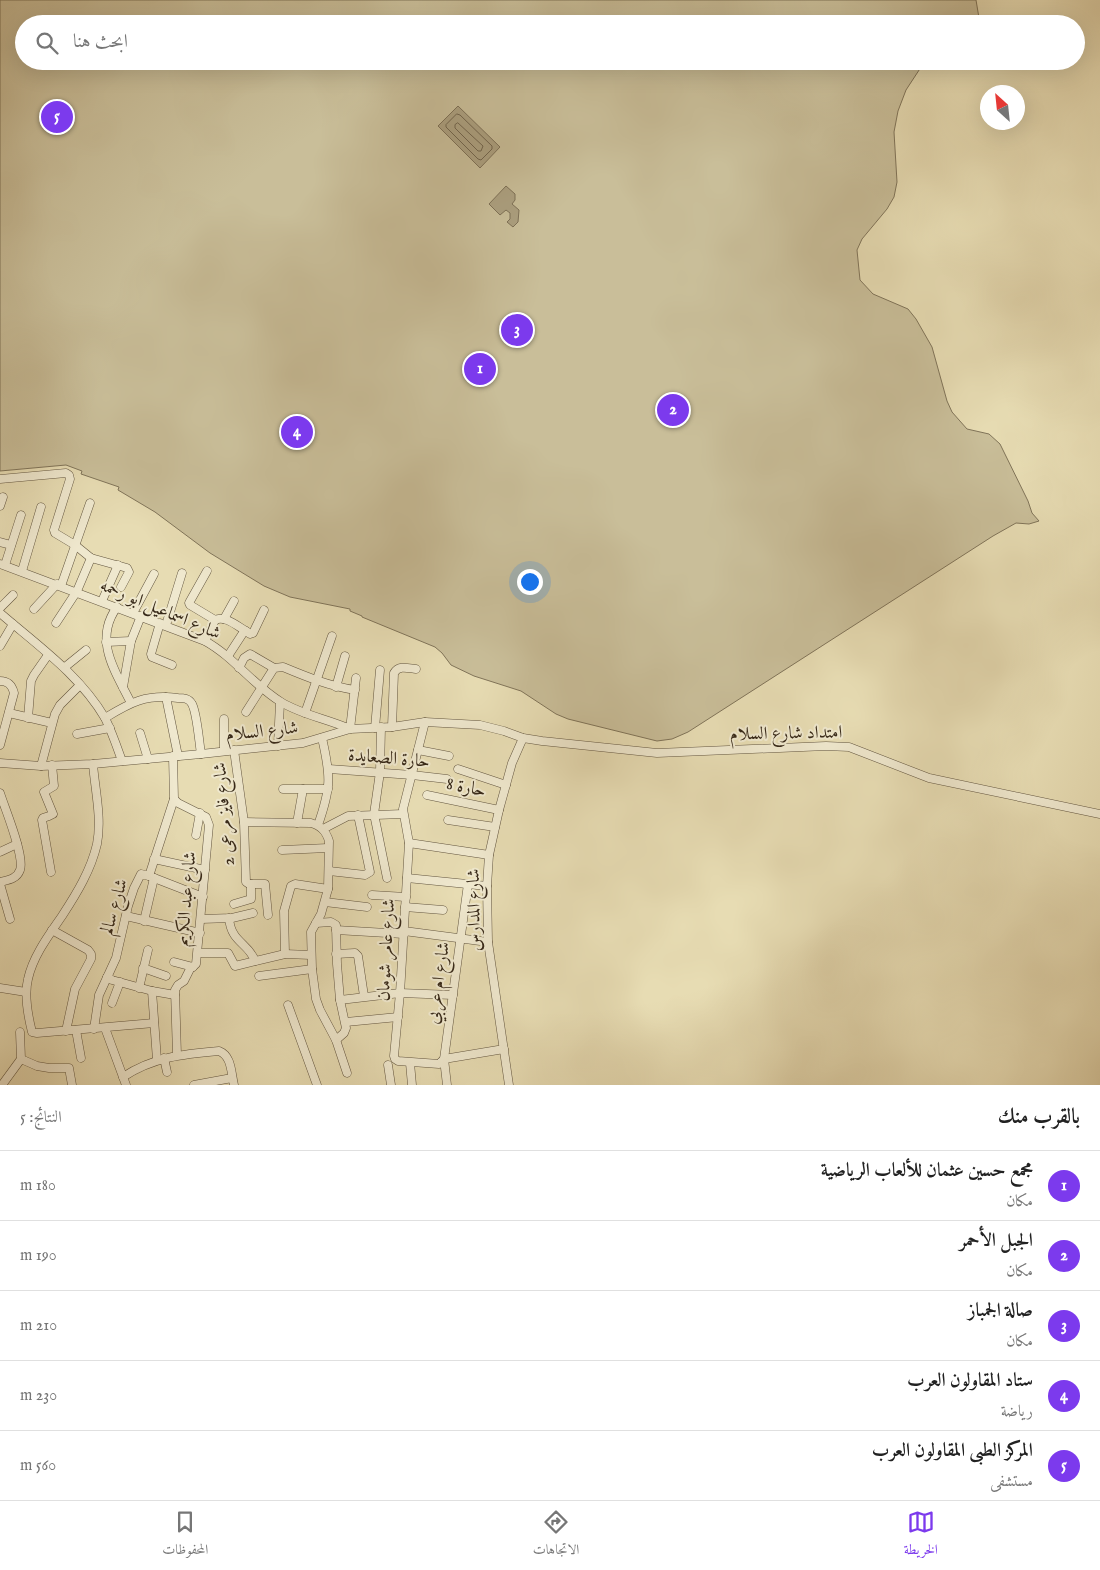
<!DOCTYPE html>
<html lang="ar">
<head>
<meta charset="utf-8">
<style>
	:root { --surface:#fff; --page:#f2f2f2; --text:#222; --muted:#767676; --line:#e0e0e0; --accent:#7c3aed }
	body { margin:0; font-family:"IM FELL English",Amiri,serif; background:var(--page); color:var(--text); direction:rtl }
	.compass { position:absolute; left:980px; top:85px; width:45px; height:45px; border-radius:50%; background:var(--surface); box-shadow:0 5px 20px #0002; rotate:333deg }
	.you { position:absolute; left:529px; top:581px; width:18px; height:18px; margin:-12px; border:4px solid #fff; border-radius:50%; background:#1a73e8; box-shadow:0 0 0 8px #1a73e833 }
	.badge { display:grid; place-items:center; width:32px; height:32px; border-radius:50%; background:var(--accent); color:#fff; font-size:16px; font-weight:700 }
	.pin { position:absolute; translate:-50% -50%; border:2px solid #fff; box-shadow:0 1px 5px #0006 }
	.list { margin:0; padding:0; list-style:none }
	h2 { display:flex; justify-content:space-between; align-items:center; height:65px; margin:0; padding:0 20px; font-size:21px }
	h2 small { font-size:16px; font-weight:400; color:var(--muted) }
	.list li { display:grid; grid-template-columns:32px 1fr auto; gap:15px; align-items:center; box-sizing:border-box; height:70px; padding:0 20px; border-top:1px solid var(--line) }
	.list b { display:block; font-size:19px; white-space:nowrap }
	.list p { margin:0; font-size:16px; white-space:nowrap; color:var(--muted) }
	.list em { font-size:16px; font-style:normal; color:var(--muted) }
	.icon { flex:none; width:28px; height:28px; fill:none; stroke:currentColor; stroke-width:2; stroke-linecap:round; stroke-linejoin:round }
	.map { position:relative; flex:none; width:1100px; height:1085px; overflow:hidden; direction:ltr }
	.search { position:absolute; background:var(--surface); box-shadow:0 5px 20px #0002; left:15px; right:15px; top:15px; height:55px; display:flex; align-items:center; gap:12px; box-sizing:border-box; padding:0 18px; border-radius:28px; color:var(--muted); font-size:19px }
	.sheet { height:415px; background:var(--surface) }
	nav { display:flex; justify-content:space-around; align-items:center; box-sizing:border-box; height:70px; border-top:1px solid var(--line); background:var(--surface); font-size:14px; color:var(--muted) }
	nav a { display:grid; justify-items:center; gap:2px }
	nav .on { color:var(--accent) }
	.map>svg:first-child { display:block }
	.green { fill:#c9be99; stroke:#807459 }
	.water { fill:#ab9f7f; stroke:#7d7056 }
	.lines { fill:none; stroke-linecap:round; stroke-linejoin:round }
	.shore { stroke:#71644c; stroke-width:1 }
	.minor-casing { stroke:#635640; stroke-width:9 }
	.minor { stroke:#efe8ce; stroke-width:8 }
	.labels { text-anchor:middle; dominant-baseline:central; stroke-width:4; stroke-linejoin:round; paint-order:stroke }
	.street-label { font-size:18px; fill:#372919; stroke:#efe8ce }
</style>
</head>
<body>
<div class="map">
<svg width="1100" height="1085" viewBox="0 0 1100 1085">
	<rect width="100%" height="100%" fill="#e7dcb3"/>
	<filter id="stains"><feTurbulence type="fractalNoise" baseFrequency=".004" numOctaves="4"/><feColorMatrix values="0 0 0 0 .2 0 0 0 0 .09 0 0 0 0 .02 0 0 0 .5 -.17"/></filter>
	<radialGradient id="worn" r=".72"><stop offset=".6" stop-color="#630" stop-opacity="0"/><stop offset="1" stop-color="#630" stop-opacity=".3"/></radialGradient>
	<polygon class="green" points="0,0 976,0 980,24 24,24 24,61 925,61 906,90 898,111 894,132 897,182 894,197 887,209 862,239 857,250 860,280 873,294 908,309 916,319 932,347 947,401 952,412 967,429 989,434 1000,444 1028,501 1032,513 1039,521 1029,524 1016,523 993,536 688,732 672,739 657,741 568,719 556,714 521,691 474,676 451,665 442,653 435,647 362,617 362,616 350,611 350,609 290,597 264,586 210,553 155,512 118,490 119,487 81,474 82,471 66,465 0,471"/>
	<g class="water">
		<polygon points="458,106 500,147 480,168 438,126"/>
		<polygon points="506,186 515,194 515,200 512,204 519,210 518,222 513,227 507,222 510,219 510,213 506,210 500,215 489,204"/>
	</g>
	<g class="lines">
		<g class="shore">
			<polygon points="457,114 460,115 492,146 492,149 481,160 478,159 446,127 446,125"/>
			<polygon points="458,123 483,146 481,151 478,151 455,128 455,125"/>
		</g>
		<defs>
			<g id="minor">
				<polyline points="0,479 66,473 69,475 70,479 54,530 55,533 75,545 91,558 127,568 129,572 121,587"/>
				<polyline points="0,506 3,497"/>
				<polyline points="0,542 11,545"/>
				<path d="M0,564L205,641C234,657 253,685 281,702C302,715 328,719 350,729L356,678"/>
				<polyline points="5,565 21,515"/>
				<polyline points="22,571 41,507"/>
				<polyline points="207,571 189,603 190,605 215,620"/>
				<polyline points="61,586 90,503"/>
				<polyline points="102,601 118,565"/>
				<path d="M117,607C93,640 115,671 131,703"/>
				<polyline points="0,608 13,595"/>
				<polyline points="34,609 57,584"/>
				<path d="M0,613C37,645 80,675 105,718C112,732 117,747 122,761"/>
				<polyline points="133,613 154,574"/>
				<polyline points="224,619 234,601"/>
				<path d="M215,620C225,615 237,626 246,631"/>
				<polyline points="56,623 77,591 91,558"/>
				<polyline points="160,623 151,654 152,657 172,665"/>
				<polyline points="166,625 182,573"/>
				<polyline points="205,641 215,620"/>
				<polyline points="106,642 131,641"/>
				<polyline points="0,646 13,624"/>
				<polyline points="228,656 243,633 246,631 250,634 253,633 264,610"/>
				<polyline points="65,667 86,650"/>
				<polyline points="239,668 244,658 250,654 274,668"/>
				<path d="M0,681C8,681 12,685 14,693L0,745"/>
				<polyline points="123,687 131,641 141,616"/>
				<polyline points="336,687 345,656"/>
				<polyline points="166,697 178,756"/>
				<path d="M246,712L274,668L283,667C307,677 329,686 355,690"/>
				<polyline points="9,713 52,723"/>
				<polyline points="305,713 332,636"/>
				<polyline points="28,718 31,681 34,675 48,655"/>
				<path d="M105,718C131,702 146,694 178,698C183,698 189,698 192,704C197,713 199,741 201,754"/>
				<polyline points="224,719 224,751"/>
				<polyline points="425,722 403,809 409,843 400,993 394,1056 395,1059 398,1061 439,1064 444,1059 504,1049"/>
				<polyline points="381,727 380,772 374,814 387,878"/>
				<path d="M392,727L394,673C399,665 407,668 416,669"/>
				<polyline points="375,728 380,670"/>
				<polyline points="140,733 148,759"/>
				<polyline points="77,734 110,728"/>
				<polyline points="278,746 280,702"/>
				<polyline points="234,750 244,822 246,882 249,884 265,884 268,915"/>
				<polyline points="418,750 449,756"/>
				<polyline points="173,756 174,799 178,803 206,817 209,825 196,964 190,969 184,981 178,985 175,990 177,1055"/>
				<polyline points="0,763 41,766 93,764 201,754 303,743 350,729 392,727 425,722 480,725 504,731 523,738 542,741 657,753 826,746 849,747 929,778 1100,814"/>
				<path d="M93,764C95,790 102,818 97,844C91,870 77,893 62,916C49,935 33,956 28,979C24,995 28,1016 32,1032L37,1033L154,1023"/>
				<polyline points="41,766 55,714 60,705 80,685"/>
				<polyline points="329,769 412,775 447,779"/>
				<polyline points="458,769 506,785"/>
				<polyline points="283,789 328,789"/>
				<path d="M0,793C5,809 25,856 20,870C17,879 8,880 0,882"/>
				<polyline points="427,795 499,810"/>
				<polyline points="448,820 495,827"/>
				<path d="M244,822L311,823C321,826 326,831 329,841L328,889L321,914L311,932L312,969L316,999L320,1010L336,1040L347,1073"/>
				<polyline points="297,823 303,789"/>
				<path d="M318,825C331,788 331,777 322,738"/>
				<polyline points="323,829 348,816 403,814"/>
				<polyline points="196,835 200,813"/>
				<polyline points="409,843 489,855"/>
				<polyline points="282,850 328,848"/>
				<polyline points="0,852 17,844"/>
				<polyline points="154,859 205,870"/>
				<polyline points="329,871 365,875 370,872 358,815"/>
				<polyline points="51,872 42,820 43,818 49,816 53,814 44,792 54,786 52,765"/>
				<polyline points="149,876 203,897"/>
				<polyline points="407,878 487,886"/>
				<polyline points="0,884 10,919"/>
				<polyline points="372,895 406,897"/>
				<polyline points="325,902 367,907"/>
				<polyline points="234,904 251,899 251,884"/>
				<polyline points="405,907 443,910"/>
				<polyline points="126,916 200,933"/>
				<path d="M229,918C231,943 249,943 255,961"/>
				<polyline points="201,919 232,918 253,913"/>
				<polyline points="144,921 154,878"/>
				<polyline points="316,923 331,922 336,925 337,964 340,1000 346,1028 344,1033 336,1040"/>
				<polyline points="52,930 88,950 91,954 91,959 75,989 66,1031"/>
				<polyline points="336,930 404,934"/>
				<polyline points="404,931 488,942"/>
				<polyline points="198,953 228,953 235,966 285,954 311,955"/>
				<polyline points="285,954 284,911 291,886 295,884 328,889"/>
				<polyline points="336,954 355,953 358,956 364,996"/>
				<polyline points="174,962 193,967"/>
				<polyline points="143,968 166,976"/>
				<polyline points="259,976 312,969"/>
				<polyline points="107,977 112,980 152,991 175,995"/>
				<polyline points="0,988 26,992"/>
				<polyline points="139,988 148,950"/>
				<polyline points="152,991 157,1060"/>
				<polyline points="340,1000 400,993 453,995"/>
				<polyline points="112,1003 120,982"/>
				<polyline points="288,1005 317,1085"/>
				<polyline points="346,1022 398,1017"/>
				<polyline points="105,1028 126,1085"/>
				<polyline points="94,1029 99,995 116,958 128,906 134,888 141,874 149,876 174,799"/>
				<polyline points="76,1030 81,1058"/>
				<polyline points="164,1058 167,1072"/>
				<polyline points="21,1059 37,1066 49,1068 69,1068 72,1085"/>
				<polyline points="410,1063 412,1085"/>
				<polyline points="388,1065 391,1085"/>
				<path d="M123,1077C153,1057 184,1054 219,1051C232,1056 231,1073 234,1085"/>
				<polyline points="2,1085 21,1059 20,1032"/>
				<polyline points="194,1085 232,1078"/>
				<polyline points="447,1085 444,1059 468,884"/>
				<polyline points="509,1085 488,942 487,886 489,855 499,810 512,763 523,738"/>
			</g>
		</defs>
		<use href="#minor" class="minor-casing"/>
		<use href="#minor" class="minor"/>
	</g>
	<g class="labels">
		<g class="street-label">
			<text transform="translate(160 610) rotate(23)">شارع اسماعيل ابو رحمه</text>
			<text transform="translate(262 732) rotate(-6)">شارع السلام</text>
			<text transform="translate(786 734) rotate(-1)">امتداد شارع السلام</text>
			<text transform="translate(389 759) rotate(5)">حارة الصعايدة</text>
			<text transform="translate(466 788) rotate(11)">حارة 8</text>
			<text transform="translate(225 814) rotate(-95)">شارع فايز مرعى 2</text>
			<text transform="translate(187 899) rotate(-85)">شارع عبد الكريم</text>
			<text transform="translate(115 907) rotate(-74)">شارع سالم</text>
			<text transform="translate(475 910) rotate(-91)">شارع المدارس</text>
			<text transform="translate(387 950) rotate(-87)">شارع عامر شومان</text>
			<text transform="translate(439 983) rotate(-82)">شارع ام عربي</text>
		</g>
	</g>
	<rect width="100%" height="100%" filter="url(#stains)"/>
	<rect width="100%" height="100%" fill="url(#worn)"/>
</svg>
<svg class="compass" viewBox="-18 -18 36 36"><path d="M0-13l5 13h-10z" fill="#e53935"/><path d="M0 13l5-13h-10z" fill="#767676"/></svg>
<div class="you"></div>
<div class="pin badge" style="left:480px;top:369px">1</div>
<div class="pin badge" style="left:673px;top:410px">2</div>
<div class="pin badge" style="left:517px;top:330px">3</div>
<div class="pin badge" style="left:297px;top:432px">4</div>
<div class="pin badge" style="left:57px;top:117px">5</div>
<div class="search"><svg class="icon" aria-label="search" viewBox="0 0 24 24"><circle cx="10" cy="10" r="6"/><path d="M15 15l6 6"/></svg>ابحث هنا</div>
</div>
<section class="sheet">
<h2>بالقرب منك<small>النتائج: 5</small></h2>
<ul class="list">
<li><span class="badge">1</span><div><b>مجمع حسين عثمان للألعاب الرياضية</b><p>مكان</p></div><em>180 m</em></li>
<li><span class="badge">2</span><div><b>الجبل الأحمر</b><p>مكان</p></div><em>190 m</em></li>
<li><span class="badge">3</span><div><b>صالة الجمباز</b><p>مكان</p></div><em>210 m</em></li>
<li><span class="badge">4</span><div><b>ستاد المقاولون العرب</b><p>رياضة</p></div><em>230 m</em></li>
<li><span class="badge">5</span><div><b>المركز الطبى المقاولون العرب</b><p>مستشفى</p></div><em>560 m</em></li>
</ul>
</section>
<nav>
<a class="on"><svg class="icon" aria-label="map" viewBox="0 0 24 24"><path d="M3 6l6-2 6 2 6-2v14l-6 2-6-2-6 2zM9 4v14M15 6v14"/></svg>الخريطة</a>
<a><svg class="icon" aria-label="directions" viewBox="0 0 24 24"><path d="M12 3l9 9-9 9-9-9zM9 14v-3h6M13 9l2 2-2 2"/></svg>الاتجاهات</a>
<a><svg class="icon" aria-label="saved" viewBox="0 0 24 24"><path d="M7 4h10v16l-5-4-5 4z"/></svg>المحفوظات</a>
</nav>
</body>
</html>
